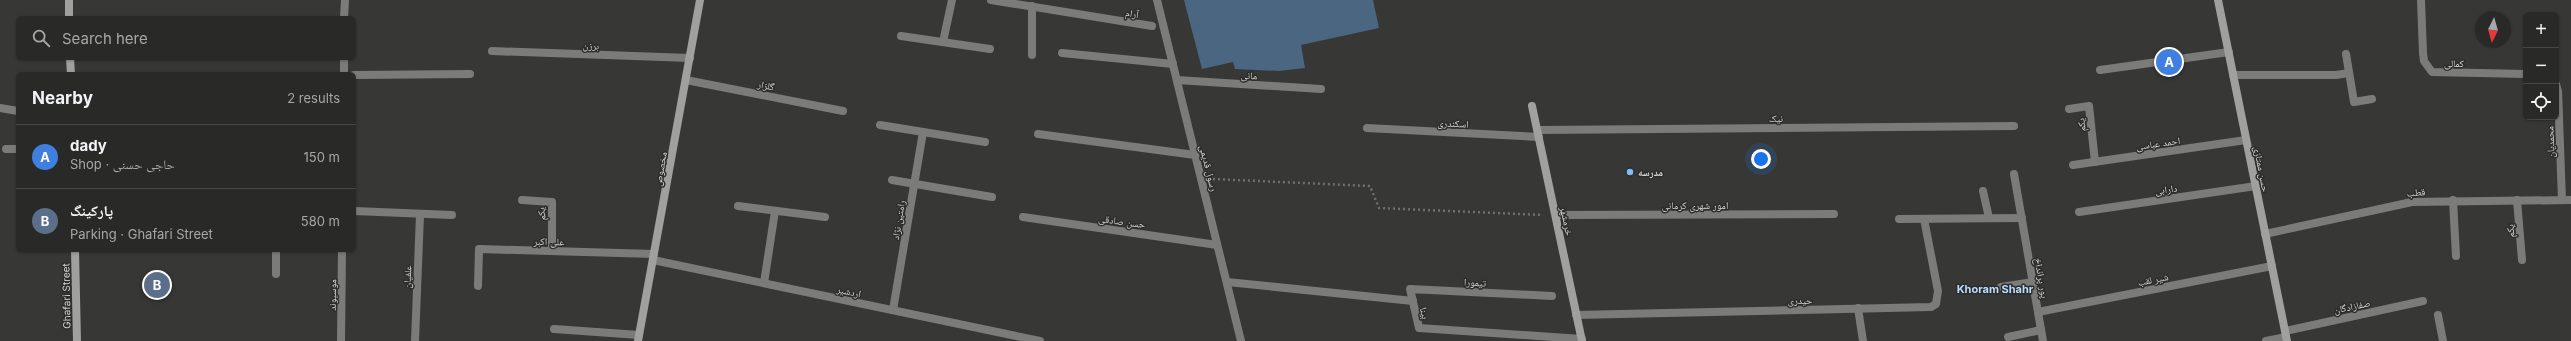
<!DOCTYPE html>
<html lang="en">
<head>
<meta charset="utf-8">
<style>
	:root { --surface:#292a28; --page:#353634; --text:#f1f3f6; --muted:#a5a7a8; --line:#454645; --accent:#bca0f2 }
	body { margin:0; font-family:Inter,"Noto Naskh Arabic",sans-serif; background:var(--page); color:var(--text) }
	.controls { position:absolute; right:12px; top:12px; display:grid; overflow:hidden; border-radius:6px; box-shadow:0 1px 3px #0004 }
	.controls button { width:36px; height:36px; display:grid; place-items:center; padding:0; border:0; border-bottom:1px solid var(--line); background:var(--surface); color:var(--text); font:20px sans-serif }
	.compass { position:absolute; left:2475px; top:12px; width:36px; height:36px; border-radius:50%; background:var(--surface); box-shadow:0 1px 3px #0004; rotate:185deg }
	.you { position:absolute; left:1761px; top:159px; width:14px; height:14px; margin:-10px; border:3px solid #fff; border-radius:50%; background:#1a73e8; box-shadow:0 0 0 6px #1a73e833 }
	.badge { display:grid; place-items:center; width:26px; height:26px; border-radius:50%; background:var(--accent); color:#fff; font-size:13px; font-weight:700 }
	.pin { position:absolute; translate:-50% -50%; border:2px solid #fff; box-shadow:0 1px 4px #0006 }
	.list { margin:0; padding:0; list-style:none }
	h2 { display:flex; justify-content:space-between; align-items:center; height:52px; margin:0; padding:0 16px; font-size:17px }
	h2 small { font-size:13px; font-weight:400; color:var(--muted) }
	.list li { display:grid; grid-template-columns:26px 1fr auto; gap:12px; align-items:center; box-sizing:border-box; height:64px; padding:0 16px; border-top:1px solid var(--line) }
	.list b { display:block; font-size:15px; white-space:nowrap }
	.list p { margin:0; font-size:13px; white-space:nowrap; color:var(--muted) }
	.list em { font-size:13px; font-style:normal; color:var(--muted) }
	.icon { flex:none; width:22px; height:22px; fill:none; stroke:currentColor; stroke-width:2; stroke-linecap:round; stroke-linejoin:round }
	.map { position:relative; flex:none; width:2571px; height:341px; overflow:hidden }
	.search { position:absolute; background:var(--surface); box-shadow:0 1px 3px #0004; left:16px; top:16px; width:340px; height:44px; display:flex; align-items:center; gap:10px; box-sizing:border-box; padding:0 14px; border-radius:6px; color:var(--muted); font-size:15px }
	.panel { position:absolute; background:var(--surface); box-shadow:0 1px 3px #0004; left:16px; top:72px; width:340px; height:180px; border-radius:6px }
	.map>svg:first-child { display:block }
	.building { fill:#4b6681 }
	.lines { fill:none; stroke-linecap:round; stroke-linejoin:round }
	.path { stroke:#70706e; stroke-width:2.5; stroke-dasharray:2 3; stroke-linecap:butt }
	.lane { stroke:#7b7c7a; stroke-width:8 }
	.street { stroke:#7b7c7a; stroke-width:8 }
	.secondary { stroke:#a0a19f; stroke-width:8 }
	.poi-dot { fill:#7fbdfa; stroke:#2d2e2b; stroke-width:1.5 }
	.labels { text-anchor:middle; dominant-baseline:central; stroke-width:3; stroke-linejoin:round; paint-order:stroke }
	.street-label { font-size:10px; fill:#d5d5d4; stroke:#2d2e2b }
	.poi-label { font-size:10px; font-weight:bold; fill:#d5d5d4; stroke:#2d2e2b; text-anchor:start }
	.neighbourhood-label { font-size:11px; font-weight:bold; fill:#badcff; stroke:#2d2e2b }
</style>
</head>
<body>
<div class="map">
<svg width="2571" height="341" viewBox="0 0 2571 341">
	<rect width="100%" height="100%" fill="#373835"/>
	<polygon class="building" points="1184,0 1373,0 1379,28 1301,45 1305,68 1279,71 1235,69 1233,62 1202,69"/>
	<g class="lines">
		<polyline class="path" points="1213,179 1370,186 1379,208 1543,215"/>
		<g class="lane">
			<polyline points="1032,6 1032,55"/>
			<polyline points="901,36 990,49"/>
			<polyline points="943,42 952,0"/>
			<polyline points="1062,53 1173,64"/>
			<polyline points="2346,54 2354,102 2372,99"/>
			<polyline points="354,75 470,74"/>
			<polyline points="2233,75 2336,75 2349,73"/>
			<polyline points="2069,109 2089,106 2095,162"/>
			<polyline points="880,125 985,142"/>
			<polyline points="1038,134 1195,155"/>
			<polyline points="6,149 18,149"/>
			<polyline points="892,180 992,197"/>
			<polyline points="1983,191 1989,218"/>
			<polyline points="522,200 552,202 552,251"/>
			<polyline points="2453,200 2456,256"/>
			<polyline points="2517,200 2522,260"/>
			<polyline points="738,206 825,217"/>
			<polyline points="1023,217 1217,245"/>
			<polyline points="276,274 276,250"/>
			<polyline points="764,283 775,211"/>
			<polyline points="2001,287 2033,282"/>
			<polyline points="1858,308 1863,341"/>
			<polyline points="554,329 639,335"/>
			<polyline points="2008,337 2041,330"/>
		</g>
		<g class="street">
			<polyline points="991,0 1152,26"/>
			<polyline points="1157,0 1241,341"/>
			<polyline points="2421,0 2423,53 2424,61 2432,72 2526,74"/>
			<polyline points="344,18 345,0"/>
			<polyline points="492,51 690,58"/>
			<polyline points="2100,70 2229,52"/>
			<polyline points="344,74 344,58"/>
			<polyline points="686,80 843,111"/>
			<polyline points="1177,80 1321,89"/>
			<polyline points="2556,84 2558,91 2562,200"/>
			<polyline points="0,108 18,111"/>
			<polyline points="1367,128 1539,137"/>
			<polyline points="1538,130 2014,126"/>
			<polyline points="2073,165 2246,140"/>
			<polyline points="2014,174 2043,341"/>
			<polyline points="354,211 452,215"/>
			<polyline points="2079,212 2256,186"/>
			<polyline points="1556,215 1834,214"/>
			<polyline points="1899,219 2022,218"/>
			<polyline points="2265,234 2412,202 2571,200"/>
			<polyline points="653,260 1040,341"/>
			<polyline points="1227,282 1413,301"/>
			<polyline points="478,286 479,249 654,254"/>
			<polyline points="1552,296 1410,289 1419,328 1582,339"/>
			<polyline points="893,310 923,132"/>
			<polyline points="2038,312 2272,266"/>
			<polyline points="1576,315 1931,307 1936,304 1938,291 1924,219"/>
			<polyline points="2438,315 2443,341"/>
			<polyline points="2285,331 2423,301"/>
			<polyline points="341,341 342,250"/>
			<polyline points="415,341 420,215"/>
			<polyline points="2266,341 2286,337"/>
		</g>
		<g class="secondary">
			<polyline points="69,0 69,18"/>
			<polyline points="2218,0 2287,341"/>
			<polyline points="70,58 71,74"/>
			<polyline points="1532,106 1582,341"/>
			<polyline points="75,250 77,341"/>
			<polyline points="638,341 700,0"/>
		</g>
	</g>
	<circle class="poi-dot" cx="1630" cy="172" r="4"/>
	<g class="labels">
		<g class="street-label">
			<text transform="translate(1132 13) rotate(9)">آرام</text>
			<text transform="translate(591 45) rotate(2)">برزن</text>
			<text transform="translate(2454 63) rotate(1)">کمالی</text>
			<text transform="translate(1249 75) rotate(3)">مانی</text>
			<text transform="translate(766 85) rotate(11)">گلزار</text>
			<text x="1776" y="118">نیک</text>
			<text transform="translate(1453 123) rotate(3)">اسکندری</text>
			<text transform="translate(2081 125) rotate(-97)">یکم</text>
			<text transform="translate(2550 142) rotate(-92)">محمدیان</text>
			<text transform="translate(2158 143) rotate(-8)">احمد عباسی</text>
			<text transform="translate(1209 168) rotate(76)">رسول قدیمی</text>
			<text transform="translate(660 169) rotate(-80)">مخصوص</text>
			<text transform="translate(2262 169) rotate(79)">حسن ممتازی</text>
			<text transform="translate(2166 189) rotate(-8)">دارابی</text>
			<text transform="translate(2416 192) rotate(-5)">قطب</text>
			<text x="1695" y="205">امور شهری کرمانی</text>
			<text transform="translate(541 214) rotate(-96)">یکم</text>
			<text transform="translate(898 220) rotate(-81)">رامتین نژاد</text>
			<text transform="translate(1122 221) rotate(8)">حسن صادقی</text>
			<text transform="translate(1567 221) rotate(78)">خرمشهر</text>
			<text transform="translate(2510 231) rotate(-95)">یکم</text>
			<text transform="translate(549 241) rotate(1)">علی اکبر</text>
			<text transform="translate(407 277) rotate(-88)">علفیان</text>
			<text transform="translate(2042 278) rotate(80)">پور پرانداخ</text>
			<text transform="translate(2153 279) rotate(-11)">شیر لقب</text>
			<text transform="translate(1475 282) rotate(3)">تیمورا</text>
			<text transform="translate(849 291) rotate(12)">اردشیر</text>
			<text transform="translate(332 295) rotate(-89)">موسیوند</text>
			<text transform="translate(66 296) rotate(-91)">Ghafari Street</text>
			<text transform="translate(1800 300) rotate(-1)">حیدری</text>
			<text transform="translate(2352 306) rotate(-12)">صفازادگان</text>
			<text transform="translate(1425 313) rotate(77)">بینا</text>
		</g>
		<g class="poi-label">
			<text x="1638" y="172">مدرسه</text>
		</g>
		<g class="neighbourhood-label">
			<text x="1995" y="289">Khoram Shahr</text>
		</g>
	</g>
</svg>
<div class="controls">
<button>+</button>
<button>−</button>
<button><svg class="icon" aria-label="locate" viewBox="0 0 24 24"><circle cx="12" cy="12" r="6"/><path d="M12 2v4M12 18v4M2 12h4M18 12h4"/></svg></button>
</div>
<svg class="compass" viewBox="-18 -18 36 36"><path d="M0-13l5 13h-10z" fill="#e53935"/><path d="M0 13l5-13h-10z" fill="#a5a7a8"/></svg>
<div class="you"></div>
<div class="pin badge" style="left:2169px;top:62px;background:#3f7fe0">A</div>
<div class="pin badge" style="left:157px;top:285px;background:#5c6f8a">B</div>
<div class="search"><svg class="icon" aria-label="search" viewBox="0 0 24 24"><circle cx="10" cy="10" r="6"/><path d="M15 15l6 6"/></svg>Search here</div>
<section class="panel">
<h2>Nearby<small>2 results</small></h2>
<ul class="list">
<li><span class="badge" style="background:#3f7fe0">A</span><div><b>dady</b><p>Shop · حاجی حسنی</p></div><em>150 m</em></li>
<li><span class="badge" style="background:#5c6f8a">B</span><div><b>پارکینگ</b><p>Parking · Ghafari Street</p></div><em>580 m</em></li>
</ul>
</section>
</div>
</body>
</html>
